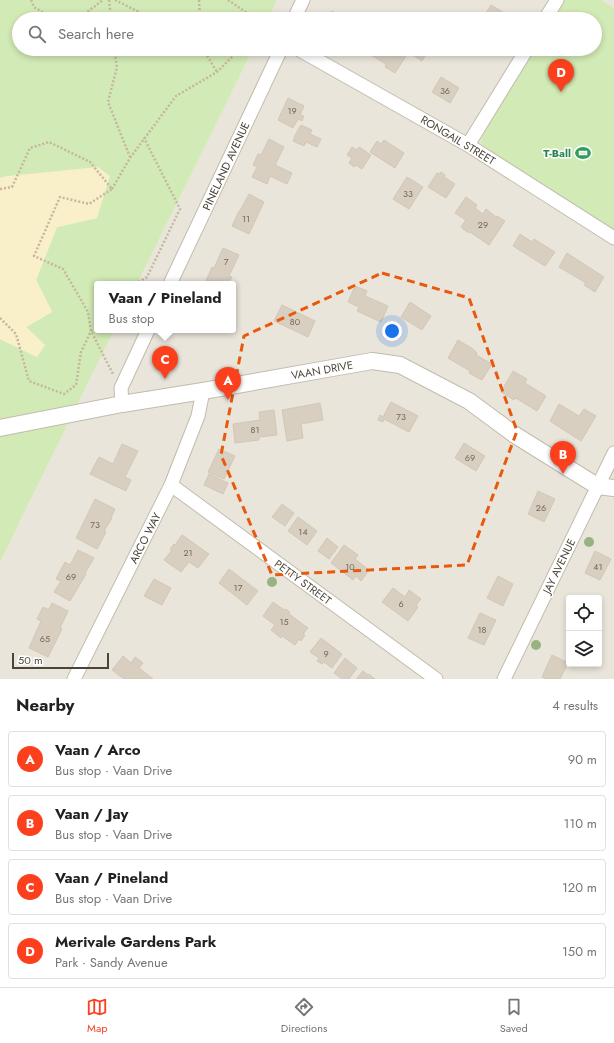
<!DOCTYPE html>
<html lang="en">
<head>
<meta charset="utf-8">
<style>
	:root { --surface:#fff; --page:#f2f2f2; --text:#202124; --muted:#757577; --line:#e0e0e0; --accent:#fc3f1d }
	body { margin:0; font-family:Jost,sans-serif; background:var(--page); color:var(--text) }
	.controls { position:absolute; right:12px; bottom:12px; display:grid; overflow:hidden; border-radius:4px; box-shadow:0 2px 6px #0003 }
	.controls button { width:36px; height:36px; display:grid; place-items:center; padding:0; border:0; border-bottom:1px solid var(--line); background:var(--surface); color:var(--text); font:20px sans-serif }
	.scale { position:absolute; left:12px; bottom:10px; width:97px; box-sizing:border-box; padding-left:4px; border:2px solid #4b4439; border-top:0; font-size:11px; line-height:14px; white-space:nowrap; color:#4b4439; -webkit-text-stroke:3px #fff; paint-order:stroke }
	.you { position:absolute; left:392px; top:331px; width:14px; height:14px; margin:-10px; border:3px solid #fff; border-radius:50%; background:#1a73e8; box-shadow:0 0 0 6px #1a73e833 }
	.badge { display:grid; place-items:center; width:26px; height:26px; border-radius:50%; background:var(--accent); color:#fff; font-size:13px; font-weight:700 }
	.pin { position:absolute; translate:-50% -33px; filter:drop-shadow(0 1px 2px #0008) }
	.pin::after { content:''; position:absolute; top:21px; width:14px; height:12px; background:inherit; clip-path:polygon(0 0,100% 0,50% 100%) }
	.popup { position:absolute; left:94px; top:281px; width:142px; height:52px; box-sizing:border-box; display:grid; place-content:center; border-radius:4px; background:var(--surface); filter:drop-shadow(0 1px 3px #0005); font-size:13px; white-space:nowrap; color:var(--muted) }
	.popup b { font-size:15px; color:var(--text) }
	.popup::after { content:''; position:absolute; left:50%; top:100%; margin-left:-8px; border:8px solid transparent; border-top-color:var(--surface) }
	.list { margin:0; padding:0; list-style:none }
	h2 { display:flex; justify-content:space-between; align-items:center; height:52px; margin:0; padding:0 16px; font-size:17px }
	h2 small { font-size:13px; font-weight:400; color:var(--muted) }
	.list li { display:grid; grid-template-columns:26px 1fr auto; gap:12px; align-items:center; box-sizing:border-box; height:56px; margin:0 8px 8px; padding:0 8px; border:1px solid var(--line); border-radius:4px }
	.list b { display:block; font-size:15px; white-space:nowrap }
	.list p { margin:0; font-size:13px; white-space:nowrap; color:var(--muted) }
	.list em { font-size:13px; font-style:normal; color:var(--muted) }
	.icon { flex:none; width:22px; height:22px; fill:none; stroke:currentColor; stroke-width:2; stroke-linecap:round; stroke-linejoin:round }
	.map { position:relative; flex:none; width:614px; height:679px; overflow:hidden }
	.search { position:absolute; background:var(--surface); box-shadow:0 2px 6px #0003; left:12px; right:12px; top:12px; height:44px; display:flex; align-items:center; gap:10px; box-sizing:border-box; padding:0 14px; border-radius:22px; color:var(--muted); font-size:15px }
	.sheet { height:308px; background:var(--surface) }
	nav { display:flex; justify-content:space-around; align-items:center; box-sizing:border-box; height:56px; border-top:1px solid var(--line); background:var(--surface); font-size:11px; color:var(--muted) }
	nav a { display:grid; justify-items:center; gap:2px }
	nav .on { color:var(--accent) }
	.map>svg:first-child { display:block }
	.residential { fill:#eae5da; fill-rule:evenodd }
	.green { fill:#d2eab5 }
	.sand { fill:#f9efc9 }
	.building { fill:#d8cfc1; stroke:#d3c7b4 }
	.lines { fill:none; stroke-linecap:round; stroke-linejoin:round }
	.minor-casing { stroke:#c2bbae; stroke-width:15 }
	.tertiary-casing { stroke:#c2bbae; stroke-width:18 }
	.path { stroke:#c4b79f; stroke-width:2.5; stroke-dasharray:2 2; stroke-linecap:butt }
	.minor { stroke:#fff; stroke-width:13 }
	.tertiary { stroke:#fff; stroke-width:16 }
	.tree { fill:#97b381 }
	.marked { fill:none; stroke:#e8590c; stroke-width:3; stroke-dasharray:8 5; stroke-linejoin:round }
	.labels { text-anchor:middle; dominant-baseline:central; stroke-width:3; stroke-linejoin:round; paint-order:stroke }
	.number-label { font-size:9px; fill:#6e675b }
	.street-label { font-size:11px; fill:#4b4439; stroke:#fff }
	.leisure-label { font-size:11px; font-weight:bold; fill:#27864d; stroke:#fff; text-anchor:end }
</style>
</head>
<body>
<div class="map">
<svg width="614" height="679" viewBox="0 0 614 679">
	<rect width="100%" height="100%" fill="#f6f3ec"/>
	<path class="residential" d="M277,0H614V679H0V562L114,330H233V284H137L253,49H595V19H268ZM569,598H599V664H569Z"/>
	<g class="green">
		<polygon points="0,0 277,0 268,19 19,19 19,49 253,49 137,284 97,284 97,330 114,330 0,562 0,339 37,357 45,345 26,327 52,312 36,280 57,227 97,218 8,176 0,178"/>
		<polygon points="563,0 601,0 614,8 614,230 486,150 481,143 482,134 533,49 595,49 595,19 552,19"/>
	</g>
	<polygon class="sand" points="98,167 110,176 97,218 57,227 36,280 52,312 26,327 45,345 37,357 0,339 0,178 8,176"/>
	<g class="building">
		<polygon points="491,5 508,15 506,19 482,19"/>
		<polygon points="332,11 346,19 327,19"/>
		<polygon points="368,49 396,49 406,56 395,73 385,67 386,64 366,52"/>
		<polygon points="410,49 429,49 422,61 408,52"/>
		<polygon points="441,77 459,88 450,103 432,92"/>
		<polygon points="288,98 304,106 300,115 304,116 302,121 298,119 293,128 278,120"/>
		<polygon points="301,125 312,130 310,134 321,139 317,147 306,142 304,146 293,141 295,137 294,137"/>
		<polygon points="269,139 284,147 275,165 292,173 287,184 270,176 267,184 252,177 257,167 253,165 258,154 261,155"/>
		<polygon points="384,140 404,153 395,168 370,152 377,141 381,144"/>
		<polygon points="352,147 357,150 359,147 371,155 362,169 356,165 354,167 349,163 352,158 347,155"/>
		<polygon points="441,172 445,175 444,177 455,184 446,198 428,187 437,173 440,174"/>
		<polygon points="407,177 423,187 409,209 393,199"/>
		<polygon points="249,194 264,202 249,234 232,226 239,211 240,211"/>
		<polygon points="466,197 477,205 475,208 483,214 486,209 496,217 497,216 505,221 489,245 470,232 469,233 463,229 463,228 461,227 466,220 455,213"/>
		<polygon points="520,234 532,242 534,239 555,252 545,266 513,246"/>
		<polygon points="223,248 239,255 229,276 232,277 228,284 206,284 207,282 206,281 212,267 214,268"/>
		<polygon points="567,253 604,277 595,292 584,285 586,283 559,267"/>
		<polygon points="355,286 367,291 365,296 388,306 381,322 357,311 359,307 348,302"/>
		<polygon points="410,302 431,316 422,330 401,317"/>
		<polygon points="282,305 315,321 308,337 274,321"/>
		<polygon points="458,340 473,349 477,353 476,355 492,364 482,380 469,373 470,371 448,358"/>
		<polygon points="513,371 527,379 525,383 546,396 537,411 516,398 514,400 501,392"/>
		<polygon points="391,402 418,416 409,432 384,419 383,422 378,420 380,415 383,417"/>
		<polygon points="320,403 323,420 301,424 303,438 287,441 282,410"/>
		<polygon points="559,404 579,416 584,409 596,416 581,441 550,421"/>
		<polygon points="274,410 277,435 259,437 259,440 235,443 233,424 260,420 259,412"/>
		<polygon points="464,443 485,456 476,471 455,458"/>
		<polygon points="122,444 138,451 125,477 131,480 126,491 90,474 99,457 113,464"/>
		<polygon points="219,449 235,456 224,479 208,472"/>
		<polygon points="209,474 228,483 223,494 204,485"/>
		<polygon points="538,491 555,499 544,522 528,514"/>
		<polygon points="95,499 115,509 111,518 112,518 104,531 106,532 97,549 76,538"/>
		<polygon points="282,504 294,513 285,526 272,517"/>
		<polygon points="298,517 317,531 307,545 288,531"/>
		<polygon points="182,535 209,554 198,568 189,562 181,572 164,560 172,550 170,549 174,544 175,545"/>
		<polygon points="327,538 338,547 329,559 318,551"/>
		<polygon points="344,545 358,555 355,559 369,570 361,581 356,576 353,580 331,563"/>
		<polygon points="78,550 94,558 85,573 86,574 70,601 54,592 61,581 56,579 65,562 70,565"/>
		<polygon points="595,551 611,559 600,580 585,573"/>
		<polygon points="229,569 258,591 247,605 219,583"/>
		<polygon points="498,576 513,584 503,606 487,598"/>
		<polygon points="154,579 171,588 162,605 144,596"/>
		<polygon points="393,588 405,597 409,590 421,599 416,605 418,607 408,621 382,602"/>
		<polygon points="273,602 284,610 285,609 290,612 289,614 308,628 303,634 305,635 301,641 299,639 295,645 282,636 281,638 271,630 275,625 263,616"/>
		<polygon points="52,603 68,611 60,628 62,629 48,657 29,648 41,621 37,619 43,607 49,610"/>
		<polygon points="480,613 496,620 484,645 468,638"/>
		<polygon points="321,638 342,654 332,668 324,662 322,664 317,661 319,658 310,652"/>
		<polygon points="552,655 568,663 560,679 546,679 542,677"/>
		<polygon points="123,656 131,663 135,657 143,663 139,668 153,679 124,679 112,670"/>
		<polygon points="345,658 357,668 349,679 342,679 334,673"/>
		<polygon points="363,671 368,675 369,674 375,679 356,679"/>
	</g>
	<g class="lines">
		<defs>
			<g id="minor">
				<polyline points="294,19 303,0"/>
				<polyline points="545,19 557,0"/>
				<polyline points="298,49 468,145 614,238"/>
				<polyline points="468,145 527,49"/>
				<polyline points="170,284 281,49"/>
				<polyline points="122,404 121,388 148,330"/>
				<polyline points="171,485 436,679"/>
				<polyline points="74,679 171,485 198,416 203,391"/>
				<polyline points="504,679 614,453"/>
			</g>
			<polyline id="tertiary" points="0,428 122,404 203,391 372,361 400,365 469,401 515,435 597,486 614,488"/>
		</defs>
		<use href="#minor" class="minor-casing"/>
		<use href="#tertiary" class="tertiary-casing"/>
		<g class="path">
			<polyline points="31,0 34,7 54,19"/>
			<polyline points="109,0 111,19"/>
			<polyline points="115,0 153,19"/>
			<polyline points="199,0 200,19"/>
			<polyline points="228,0 253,17 253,19"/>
			<polyline points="78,19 103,0"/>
			<polyline points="114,49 117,67 108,102 130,157"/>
			<polyline points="203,49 217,72"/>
			<polyline points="0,189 12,187 30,148 49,142 90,162 112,189 89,204 60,197 34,256 63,269 88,312 91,331 113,374"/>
			<polyline points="112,189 130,158 176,96 217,72 240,49"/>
			<polyline points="135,284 147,277 180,209 144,138"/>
			<polyline points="0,318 16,334 29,381 64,394 76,385 81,352 91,331 97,328"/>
		</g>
		<use href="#minor" class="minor"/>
		<use href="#tertiary" class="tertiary"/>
	</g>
	<g class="tree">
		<circle cx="589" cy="542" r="5"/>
		<circle cx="272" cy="582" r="5"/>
		<circle cx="536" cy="645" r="5"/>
	</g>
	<path class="marked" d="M382,273L469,298L517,431L467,565L272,575L221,455L244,336Z"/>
	<defs>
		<symbol id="stadium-bare" viewBox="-9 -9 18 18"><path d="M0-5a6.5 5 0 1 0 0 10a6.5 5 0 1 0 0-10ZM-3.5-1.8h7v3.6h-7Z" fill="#2e9e5b" stroke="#fff" stroke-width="2.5" paint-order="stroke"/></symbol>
	</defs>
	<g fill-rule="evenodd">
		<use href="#stadium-bare" x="572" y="142" width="22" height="22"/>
	</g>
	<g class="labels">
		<g class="number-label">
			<text x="445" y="90">36</text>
			<text x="292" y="110">19</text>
			<text x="408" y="193">33</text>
			<text x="246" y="218">11</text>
			<text x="483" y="224">29</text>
			<text x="226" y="261">7</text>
			<text x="295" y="321">80</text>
			<text x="401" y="416">73</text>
			<text x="255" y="429">81</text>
			<text x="470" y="457">69</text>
			<text x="541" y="507">26</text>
			<text x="95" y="524">73</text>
			<text x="303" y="531">14</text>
			<text x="188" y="552">21</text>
			<text x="350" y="566">10</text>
			<text x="598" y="566">41</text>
			<text x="71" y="576">69</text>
			<text x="238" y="587">17</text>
			<text x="401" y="603">6</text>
			<text x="284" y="621">15</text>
			<text x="482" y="629">18</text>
			<text x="45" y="638">65</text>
			<text x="326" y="653">9</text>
		</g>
		<g class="street-label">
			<text transform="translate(458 140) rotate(31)">RONGAIL STREET</text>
			<text transform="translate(226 166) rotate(-65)">PINELAND AVENUE</text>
			<text transform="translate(322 370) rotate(-10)">VAAN DRIVE</text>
			<text transform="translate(145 538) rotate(-63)">ARCO WAY</text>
			<text transform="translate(559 566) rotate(-64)">JAY AVENUE</text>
			<text transform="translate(303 582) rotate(36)">PETTY STREET</text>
		</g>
		<g class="leisure-label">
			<text x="571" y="153">T-Ball</text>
		</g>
	</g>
</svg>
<div class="controls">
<button><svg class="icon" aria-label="locate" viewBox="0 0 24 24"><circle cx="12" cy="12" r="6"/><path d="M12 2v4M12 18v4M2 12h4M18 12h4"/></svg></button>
<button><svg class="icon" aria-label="layers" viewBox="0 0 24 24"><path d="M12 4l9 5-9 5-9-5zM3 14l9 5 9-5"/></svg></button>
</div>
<div class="scale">50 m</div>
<div class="you"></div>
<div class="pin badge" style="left:228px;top:400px">A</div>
<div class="pin badge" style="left:563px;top:474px">B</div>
<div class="pin badge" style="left:165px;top:379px">C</div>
<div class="popup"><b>Vaan / Pineland</b>Bus stop</div>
<div class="pin badge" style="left:561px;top:92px">D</div>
<div class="search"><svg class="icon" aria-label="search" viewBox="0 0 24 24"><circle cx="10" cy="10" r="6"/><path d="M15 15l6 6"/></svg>Search here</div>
</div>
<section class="sheet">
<h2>Nearby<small>4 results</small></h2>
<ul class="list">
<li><span class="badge">A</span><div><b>Vaan / Arco</b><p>Bus stop · Vaan Drive</p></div><em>90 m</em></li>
<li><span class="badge">B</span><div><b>Vaan / Jay</b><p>Bus stop · Vaan Drive</p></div><em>110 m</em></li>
<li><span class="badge">C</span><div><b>Vaan / Pineland</b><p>Bus stop · Vaan Drive</p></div><em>120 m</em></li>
<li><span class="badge">D</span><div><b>Merivale Gardens Park</b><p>Park · Sandy Avenue</p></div><em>150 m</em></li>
</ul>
</section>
<nav>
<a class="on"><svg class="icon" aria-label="map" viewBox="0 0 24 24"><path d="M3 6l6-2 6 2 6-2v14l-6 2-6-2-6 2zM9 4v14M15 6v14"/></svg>Map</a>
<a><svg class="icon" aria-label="directions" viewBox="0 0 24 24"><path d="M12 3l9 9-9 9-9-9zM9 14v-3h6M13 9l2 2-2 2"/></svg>Directions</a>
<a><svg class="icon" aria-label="saved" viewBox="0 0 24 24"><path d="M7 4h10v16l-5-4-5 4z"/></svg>Saved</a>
</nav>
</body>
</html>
